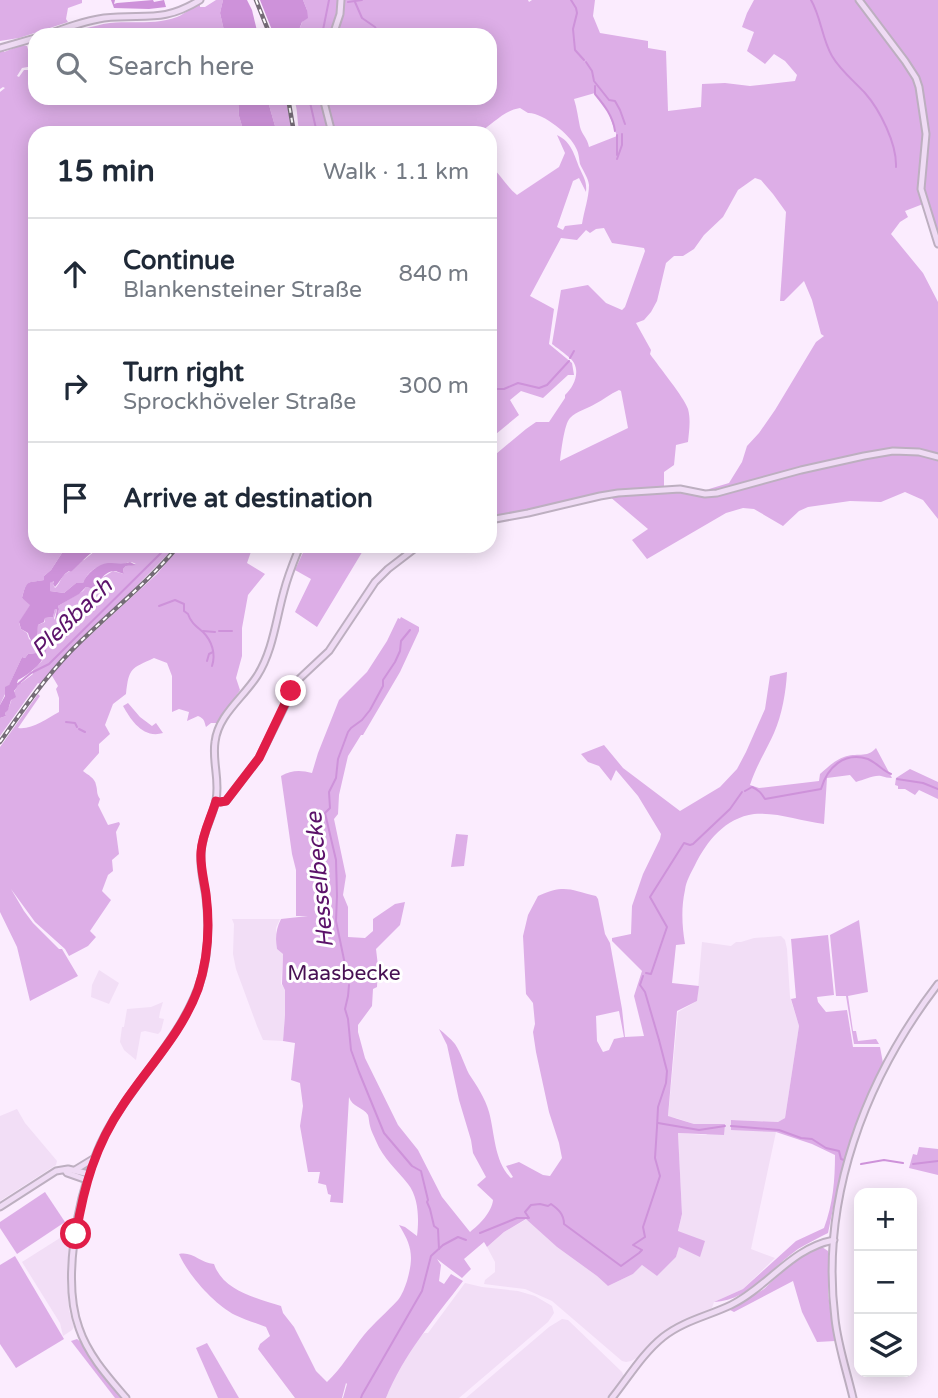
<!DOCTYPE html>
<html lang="en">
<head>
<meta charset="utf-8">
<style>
	:root { --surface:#fff; --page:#f6f6f7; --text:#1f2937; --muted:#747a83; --line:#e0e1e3 }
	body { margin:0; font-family:"Varela Round",sans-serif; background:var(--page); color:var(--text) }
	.controls { position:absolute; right:21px; bottom:21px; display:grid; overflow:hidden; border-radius:14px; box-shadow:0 4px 18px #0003 }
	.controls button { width:63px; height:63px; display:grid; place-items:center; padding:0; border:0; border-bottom:2px solid var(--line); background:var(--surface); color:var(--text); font:35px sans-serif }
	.stop { position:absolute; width:21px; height:21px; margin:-16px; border:5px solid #e11d48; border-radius:50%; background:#fff }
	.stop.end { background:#e11d48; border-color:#fff; box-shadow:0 2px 7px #0008 }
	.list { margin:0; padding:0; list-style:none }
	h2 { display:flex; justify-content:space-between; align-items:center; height:91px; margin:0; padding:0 28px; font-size:30px }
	h2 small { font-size:23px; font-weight:400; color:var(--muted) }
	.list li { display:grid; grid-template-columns:46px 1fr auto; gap:21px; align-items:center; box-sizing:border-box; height:112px; padding:0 28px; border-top:2px solid var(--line) }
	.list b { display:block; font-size:26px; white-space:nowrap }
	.list p { margin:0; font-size:23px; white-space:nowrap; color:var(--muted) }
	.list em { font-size:23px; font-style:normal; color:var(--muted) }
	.icon { flex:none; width:38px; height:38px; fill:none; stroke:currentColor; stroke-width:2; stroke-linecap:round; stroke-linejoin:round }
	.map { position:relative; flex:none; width:938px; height:1398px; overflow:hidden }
	.search { position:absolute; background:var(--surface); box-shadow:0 4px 18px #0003; left:28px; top:28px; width:469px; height:77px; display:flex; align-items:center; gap:18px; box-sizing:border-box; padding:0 24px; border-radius:21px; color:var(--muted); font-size:26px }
	.panel { position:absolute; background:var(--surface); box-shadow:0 4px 18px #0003; left:28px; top:126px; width:469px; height:427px; border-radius:21px }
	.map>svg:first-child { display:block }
	.built { fill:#f2def6 }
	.green { fill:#ddaee7; fill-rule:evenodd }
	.water { fill:#ce92da }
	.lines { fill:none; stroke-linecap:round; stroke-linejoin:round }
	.stream { stroke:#ce92da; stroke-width:2 }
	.secondary-casing { stroke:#bdafc0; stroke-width:9 }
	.secondary { stroke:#efdbf4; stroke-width:5 }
	.rail-casing { stroke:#756c77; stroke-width:4.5 }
	.rail { stroke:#fff; stroke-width:2; stroke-dasharray:5; stroke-linecap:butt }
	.route { stroke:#e11d48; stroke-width:9 }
	.labels { text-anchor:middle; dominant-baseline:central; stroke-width:6; stroke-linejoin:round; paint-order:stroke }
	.park-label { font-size:21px; fill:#481153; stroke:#fff }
	.water-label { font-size:23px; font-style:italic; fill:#5c126a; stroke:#fff }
</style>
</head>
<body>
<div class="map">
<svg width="938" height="1398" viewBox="0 0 938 1398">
	<rect width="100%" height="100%" fill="#fbecfe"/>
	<g class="built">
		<polygon points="232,919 280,919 276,928 276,943 277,949 283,954 281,984 285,989 285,1015 283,1041 263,1040 257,1026 236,969 233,954 234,924"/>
		<polygon points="781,936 785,940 787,949 790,997 799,1026 785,1118 778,1122 731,1120 731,1129 776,1132 751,1249 775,1258 743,1289 714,1302 712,1308 672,1326 662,1333 637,1358 631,1361 626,1362 622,1361 552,1301 525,1289 484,1284 485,1280 495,1272 495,1262 487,1247 504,1232 527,1219 557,1247 597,1276 608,1286 633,1274 642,1265 657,1276 676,1257 679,1246 700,1256 678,1232 682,1214 678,1133 706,1135 724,1124 694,1124 676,1118 668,1117 678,1012 697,1001 702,942 731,946 736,942 741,942 754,938"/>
		<polygon points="99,970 119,983 109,1004 91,997 92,985"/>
		<polygon points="163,1002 160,1012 159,1018 164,1019 161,1031 158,1034 145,1031 141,1032 136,1060 124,1050 120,1042 122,1027 124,1027 127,1009 151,1007"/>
		<polygon points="17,1109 25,1123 57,1161 56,1165 0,1201 0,1116"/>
		<polygon points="71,1231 67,1284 69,1310 74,1327 72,1330 63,1336 60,1323 22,1262"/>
		<polygon points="465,1283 482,1287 518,1291 535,1296 552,1306 554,1313 548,1322 459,1398 386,1398 394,1377 408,1348 424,1333 428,1333"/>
		<polygon points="562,1319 568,1320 622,1372 624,1376 622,1379 607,1398 466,1398 549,1327"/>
	</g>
	<g class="green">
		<polygon points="0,0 82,0 82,3 68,8 66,19 68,22 19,38 0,41"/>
		<path d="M216,0H223L220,13L225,35H84L83,29C92,27 101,24 110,23C133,21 156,25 177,17C185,14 192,7 200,2V7H205Z"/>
		<polygon points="303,0 338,0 337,13 331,35 297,35 307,10"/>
		<path d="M342,0H528L529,2L532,0H595L593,16L600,33L648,41V48L666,51L668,111L701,107L702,84L725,83L750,86L795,81L797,75L785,61L774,54L765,64L747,51L754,32L742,27L747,13L754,0H857L917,76L907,59L862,0H938V240L923,192V149C920,168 917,185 923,204L905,211L908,217L900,222L891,234L923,273L938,302V519L923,500L905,492L881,502L850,501L808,507L799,511L783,526L754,509L743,508L726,513L647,559L632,540L648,529L609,496L659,491L708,492L709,489L729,483L742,462L747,446L759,433L775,410L816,342L824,336L821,334L812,300L804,281L784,301H780L786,212L773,194L761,180L755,178L738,190L723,217L704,235L694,249L683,256H674L666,263L657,301L651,312L644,320L636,323L651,350L650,354C659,367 684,397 688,409C691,420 689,431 688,442L676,445L674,465L664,472V487C605,489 548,508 490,519V459L526,429L536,422H549L565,398V395C573,388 580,374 574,363C573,359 557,348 552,344L561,290L588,285L606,303L622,310L625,307L645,251L644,248L612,243L604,228L596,229L590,233L586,230L577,240L561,238L530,296L554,309L549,344L572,363L574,375H568L543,398L521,391L510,400L519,415L496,434L490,426V165C500,174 506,186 517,195L559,167L565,153L557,135C572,142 574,155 580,169C584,178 587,182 586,192L579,178L573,181L557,227L563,230L565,226L582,224C584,211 589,197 589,185C588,177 583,171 580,164C579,159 579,153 576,148C571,135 542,112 528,113L520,108C502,111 493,125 478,133H334L324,98H490V35H335ZM595,93L607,109L617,136L589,147C587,137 582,135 580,127C578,118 577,108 574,99ZM619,390L621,391L628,428L560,461C561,453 564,424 570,418C577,411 587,409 595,404C603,400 610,394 619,390Z"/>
		<path d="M22,45L27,46L33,66L22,68L17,76L19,77L24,70H33L35,72V98H238L239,116L244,133H35V546H71L62,553L51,570L44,576V580C28,583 27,579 22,598L31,604L19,623L21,629L27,633L29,639L33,642L36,653L28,654L25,658L22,657L0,705V92L5,88L3,87L0,89V51L4,50V52Z"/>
		<polygon points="267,98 286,98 292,133 277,133"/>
		<path d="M293,98H320L330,133H300C296,121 299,109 293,98Z"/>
		<path d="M101,546H176L115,608L64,656L40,684L38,683L0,736V718L6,716L5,713C12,706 11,693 18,686L17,683H21L33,674V670L42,661L49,643L47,640L38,639L37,632L38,625L45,622V618L53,617L55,609H57L54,618L55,620L57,619L59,609L58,606L83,591L86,587L90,588L92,590C96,587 96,583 99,580C103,576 109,574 113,571L124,574L123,569L126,566L136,564C131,561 127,561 123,566C106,562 90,566 83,583H76L64,593L50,591V583L54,580L53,584L55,588C60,584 60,579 64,575C71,569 76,569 79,561L84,560Z"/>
		<path d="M180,546H253L247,563L265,574L248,595L242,628V656L236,678L240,690L218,723H211L206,727C204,721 205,719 198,716L187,721L189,712L179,709L172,712V676L167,663L154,658C131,669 129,667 126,694L113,704L105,725L110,734L99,744V753L83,771C88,775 95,778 96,785C98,792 96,793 100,799L98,805L108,825L119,822L120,824L116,832L119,854L112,860L113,871L108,875L102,891L111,900L90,931L96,937L88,946L69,956L65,949L35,922L11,889L24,911L33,923L59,949H62L78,976L30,1001L17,947L0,912V747L38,694L40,696L18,728C32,730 46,719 59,712V698L56,689L58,686L51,674L73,651L157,574Z"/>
		<polygon points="306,546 359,546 364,549 317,627 295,612 311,579 295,570"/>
		<path d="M401,617L419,627V631L400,672L363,735H361L348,756L339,795L338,814L334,819L346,876L343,895L348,907V937L365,938L373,931V919L395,904L405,902L400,925L376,949L378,966L377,987L373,989L372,1006L358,1025V1032L365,1058L398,1125L418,1150L442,1197L470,1232C479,1225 492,1212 493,1200L477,1185L486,1177L473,1153L471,1140L459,1100L447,1045L439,1029C445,1034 450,1038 455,1044C461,1053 464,1064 469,1074C477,1086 485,1098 489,1112C495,1134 494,1161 511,1178L513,1177L506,1166L519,1162L543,1175L550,1176L562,1158L559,1143L549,1112L536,1052L533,1032L535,1024L533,1003L526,994L523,936L528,915L538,896C565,884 570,890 596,896L598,899L605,934L610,943L622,1009L625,1037L644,1036L634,996L642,971L612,941V938L631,934L632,906L643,874L660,839L661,834L638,796L616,770L611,781L599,766L588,762L581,754L604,745L623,768L680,811L720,787L737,769L746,752L765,709L770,676L787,672C786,692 782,715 774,733C766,751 756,766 750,785L759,788L819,781L820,774C827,768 835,760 844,757C856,752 867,759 876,748L892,778C888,778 885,777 881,776C873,775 864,780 856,782L850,775L827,778L824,824C800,821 778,812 754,814C725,818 707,841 695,865C691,873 686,881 685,890C681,908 682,926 685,944L676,945L672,983L699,986L697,1001L677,1011L668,1116L694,1124H725L724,1135L678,1133L682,1214L678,1231L705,1241L700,1257L679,1247L676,1257L657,1276L642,1265L633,1274L608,1286L597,1276L557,1247L526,1219L504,1232L487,1247L484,1242L464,1259L471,1269L462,1278L437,1259L441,1265L439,1281L444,1284L451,1274L463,1281C435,1318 403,1355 386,1398H343L347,1384L346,1383L342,1398H295L258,1349L260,1344L270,1336L266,1327C256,1323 245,1320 235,1315C215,1305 188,1275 179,1254C193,1251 200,1263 214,1264C223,1291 257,1298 281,1306L283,1313L294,1327L316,1371L327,1382C342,1368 351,1351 364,1335C374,1323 387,1312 398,1300C402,1295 405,1287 407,1281C414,1256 412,1246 399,1225L405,1227L417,1236C419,1220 419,1198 408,1184C397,1170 383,1158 376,1141C374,1136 371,1131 370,1126C369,1122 369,1119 368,1115C363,1107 352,1107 349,1097L343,1203L330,1202L331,1195L328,1194L326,1185L318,1183L320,1172H308L300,1126L303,1106L300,1083L291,1080L295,1043L283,1041L285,1015V990L282,984L283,954L277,949C275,938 276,929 281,919L308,916H296V870L292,854L281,776C291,770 301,770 312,773L318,753L339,700L367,672L387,641L398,618L400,619ZM619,1011L624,1037L614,1039L609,1050L603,1052L597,1041L596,1016Z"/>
		<path d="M128,703L140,717L152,726L156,723L163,733C143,739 131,720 123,706Z"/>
		<polygon points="910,769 938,782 938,799 919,790 915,795 905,789 898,789 898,786 895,785 896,778"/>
		<polygon points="456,834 468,835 464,866 451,867"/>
		<polygon points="859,920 868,992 848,996 853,1031 856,1031 858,1041 876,1039 879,1044 854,1044 846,996 836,996 830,935"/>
		<path d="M828,935L834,995L817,997L818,1002L826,1012L847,1010L853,1047H880L883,1063L854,1130L837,1189L828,1233C818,1238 808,1243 798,1249C772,1267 748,1301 714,1302L743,1289L796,1241L824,1228C833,1204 835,1180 835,1155L812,1144L776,1132L731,1130V1120L778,1122L785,1118L799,1026L791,999L796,998L791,939Z"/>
		<polygon points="919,1147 938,1149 938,1175 909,1168 913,1154 917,1155"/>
		<polygon points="45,1192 65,1222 17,1254 0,1228 0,1222"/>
		<polygon points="822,1247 828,1251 828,1294 835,1341 817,1342 802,1312 793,1281 734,1312 730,1310 764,1289 787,1267 808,1253"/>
		<polygon points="15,1256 64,1339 16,1368 0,1344 0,1265"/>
		<polygon points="77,1339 82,1343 123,1398 115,1398 71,1341"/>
		<polygon points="207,1343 239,1398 218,1398 196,1348"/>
	</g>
	<g class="water">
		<polygon points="111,0 115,0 114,4 117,3 153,0 154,2 164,0 166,7 149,9 114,8"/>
		<polygon points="223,0 247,0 252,10 258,35 225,35 220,13"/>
		<polygon points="260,0 303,0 307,10 308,18 302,22 297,35 274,35"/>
		<polygon points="238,98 267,98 277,133 244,133 239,116"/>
		<path d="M71,546H101C91,552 83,560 75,568C67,576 74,567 65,574C61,578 59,583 55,587L53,584L54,581L50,583V591L64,593L76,583H83C86,574 98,564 108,563C117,563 122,565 130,562L136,565L126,566L123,569L124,574C120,573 117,571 114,571C106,571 97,582 95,589L92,590L90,588L86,587L79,594L58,606L59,609L57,619L55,620L57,609H55L53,617L45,618L44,622L38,625L37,637L38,640L47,641L49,643C47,648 45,655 42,660C38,667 25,677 18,680L17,683L18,686L14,691L16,697L11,700L8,710L5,713L6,716L0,718V705L5,696V687L9,685L22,657L25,658L28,654L36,653C35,644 30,641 28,633L21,629L19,622L30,605L22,598C27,579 27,583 44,580V576L51,570L62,553Z"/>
	</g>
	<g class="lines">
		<g class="stream">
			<polyline points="571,0 576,8 577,13 573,29 575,50 584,60"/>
			<path d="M811,0C821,17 822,39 832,56C840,70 854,81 865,93C880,110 897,144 896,167"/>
			<polyline points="348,2 362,0"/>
			<polyline points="355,2 362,18 375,27 379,35"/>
			<polyline points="322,35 329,0"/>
			<polyline points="586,62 592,71 594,81 609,100 615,101 620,110 625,124"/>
			<path d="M595,86V94C604,105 613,116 615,131"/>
			<polyline points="309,98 317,133"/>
			<polyline points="617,155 617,135"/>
			<polyline points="617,159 622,145 622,134"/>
			<polyline points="570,358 574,351"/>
			<polyline points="490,389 504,389 518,383 539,388 547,385 569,361"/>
			<path d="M159,606L175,600L184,604V611L188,614C191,623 196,626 203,632C212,641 216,654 212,666"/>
			<polyline points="203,631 215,632"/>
			<polyline points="219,631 232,631"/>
			<polyline points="207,661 209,654 213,652"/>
			<polyline points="18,684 31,673 49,664 168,546"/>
			<polyline points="66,722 75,723 77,727"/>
			<polyline points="79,729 85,732"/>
			<polyline points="897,779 923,783 938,789"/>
			<path d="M745,791L752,787C759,790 761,793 765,799L821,789C827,768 844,751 868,759C877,763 883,771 891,774"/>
			<polyline points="646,973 651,974 667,927 650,897 684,843 690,845 693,844 730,809 742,792"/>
			<polyline points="643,976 640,985 645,992 659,1040"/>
			<polyline points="348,979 336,921 337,896 336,860 325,813 330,808 329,792 336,778 338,759 348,732 351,728 362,720 370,710 383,686 383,680 395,662 400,651 401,641 410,630"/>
			<polyline points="349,985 348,996 345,1009 348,1019 351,1050 359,1072 384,1133 412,1166 421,1171 428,1200 427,1202 430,1209 434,1226 438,1229 439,1249"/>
			<polyline points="658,1123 699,1130 725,1126"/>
			<polyline points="731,1126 779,1130 801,1138 812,1139 826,1148 839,1151 841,1159 844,1160"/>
			<polyline points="861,1164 884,1160 903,1163"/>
			<polyline points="913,1164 938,1161"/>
			<path d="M480,1233L517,1218H529L525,1212L531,1205L540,1204L548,1206L551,1204C558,1209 564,1214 564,1224L621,1266L639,1253L642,1250L633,1245L645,1237L643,1227L660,1176L655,1158L657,1127L658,1107L666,1083L667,1071L659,1040"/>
			<polyline points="361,1398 362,1395 422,1291 431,1256 443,1245 458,1237 466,1240"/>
		</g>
		<defs>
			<g id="secondary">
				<polyline points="859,0 905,61 916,78 919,87 926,134 921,189 938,244"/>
				<path d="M46,35C65,28 84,21 104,18C144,13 161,24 200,0"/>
				<polyline points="333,35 340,14 341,0"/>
				<polyline points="0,48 35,38"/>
				<polyline points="323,98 332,133"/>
				<polyline points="490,520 528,513 600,496 618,493 680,489 705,494 717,493 801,470 864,456 893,451 919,452 938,457"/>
				<polyline points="216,801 220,802 226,801 259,758 297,681 329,651 375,582 388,569 418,546"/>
				<polyline points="65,1170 67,1173 87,1180"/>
				<polyline points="75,1170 93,1159"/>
				<polyline points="0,1207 56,1171 68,1169 89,1174"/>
				<path d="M126,1398C108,1377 88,1355 79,1328C62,1281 77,1203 95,1157C102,1138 113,1119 125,1102C153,1062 188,1024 202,976C209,950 209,924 206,897C204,884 200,870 201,856C201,835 212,819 216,800C220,780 212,761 215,742C218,715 243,698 257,676C273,651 276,619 284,591C288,575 294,561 300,546"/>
				<path d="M612,1398C628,1378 643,1353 663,1337C683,1321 708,1316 731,1305C768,1287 791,1248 834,1240"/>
				<path d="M853,1398C847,1372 838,1346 835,1319C820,1198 865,1079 938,984"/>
			</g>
		</defs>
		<use href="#secondary" class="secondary-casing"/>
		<use href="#secondary" class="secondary"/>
		<defs>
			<g id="rail">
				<polyline points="256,0 270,35"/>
				<polyline points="288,98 294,133"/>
				<path d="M0,742C22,711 44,679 70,652C105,616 146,585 178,546"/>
			</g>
		</defs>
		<use href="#rail" class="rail-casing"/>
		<use href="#rail" class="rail"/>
	</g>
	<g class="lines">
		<path class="route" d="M76,1234C84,1186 95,1146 123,1105C148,1067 182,1033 198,989C208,959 210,926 206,894C204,880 200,866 201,852C202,834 211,818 216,801L220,802L226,801L259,758L291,691"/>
	</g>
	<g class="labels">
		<g class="park-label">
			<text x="344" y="973">Maasbecke</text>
		</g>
		<g class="water-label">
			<text transform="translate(72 618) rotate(-44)">Pleßbach</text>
			<text transform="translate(320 880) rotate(-95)">Hesselbecke</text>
		</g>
	</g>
</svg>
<div class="controls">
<button>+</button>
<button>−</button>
<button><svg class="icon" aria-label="layers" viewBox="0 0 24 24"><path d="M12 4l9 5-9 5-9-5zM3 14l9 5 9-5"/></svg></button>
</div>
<div class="stop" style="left:76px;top:1234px"></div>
<div class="stop end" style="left:291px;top:691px"></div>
<div class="search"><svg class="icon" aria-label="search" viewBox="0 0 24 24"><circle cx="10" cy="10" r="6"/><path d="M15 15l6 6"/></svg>Search here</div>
<section class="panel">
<h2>15 min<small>Walk · 1.1 km</small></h2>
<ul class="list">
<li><svg class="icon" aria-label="ahead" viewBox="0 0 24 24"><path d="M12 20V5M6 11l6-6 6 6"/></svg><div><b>Continue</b><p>Blankensteiner Straße</p></div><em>840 m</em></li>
<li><svg class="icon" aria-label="right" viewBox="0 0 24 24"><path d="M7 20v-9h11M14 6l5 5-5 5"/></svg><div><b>Turn right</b><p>Sprockhöveler Straße</p></div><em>300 m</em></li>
<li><svg class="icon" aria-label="arrive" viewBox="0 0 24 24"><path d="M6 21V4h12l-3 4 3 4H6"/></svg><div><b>Arrive at destination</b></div></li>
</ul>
</section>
</div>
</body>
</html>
